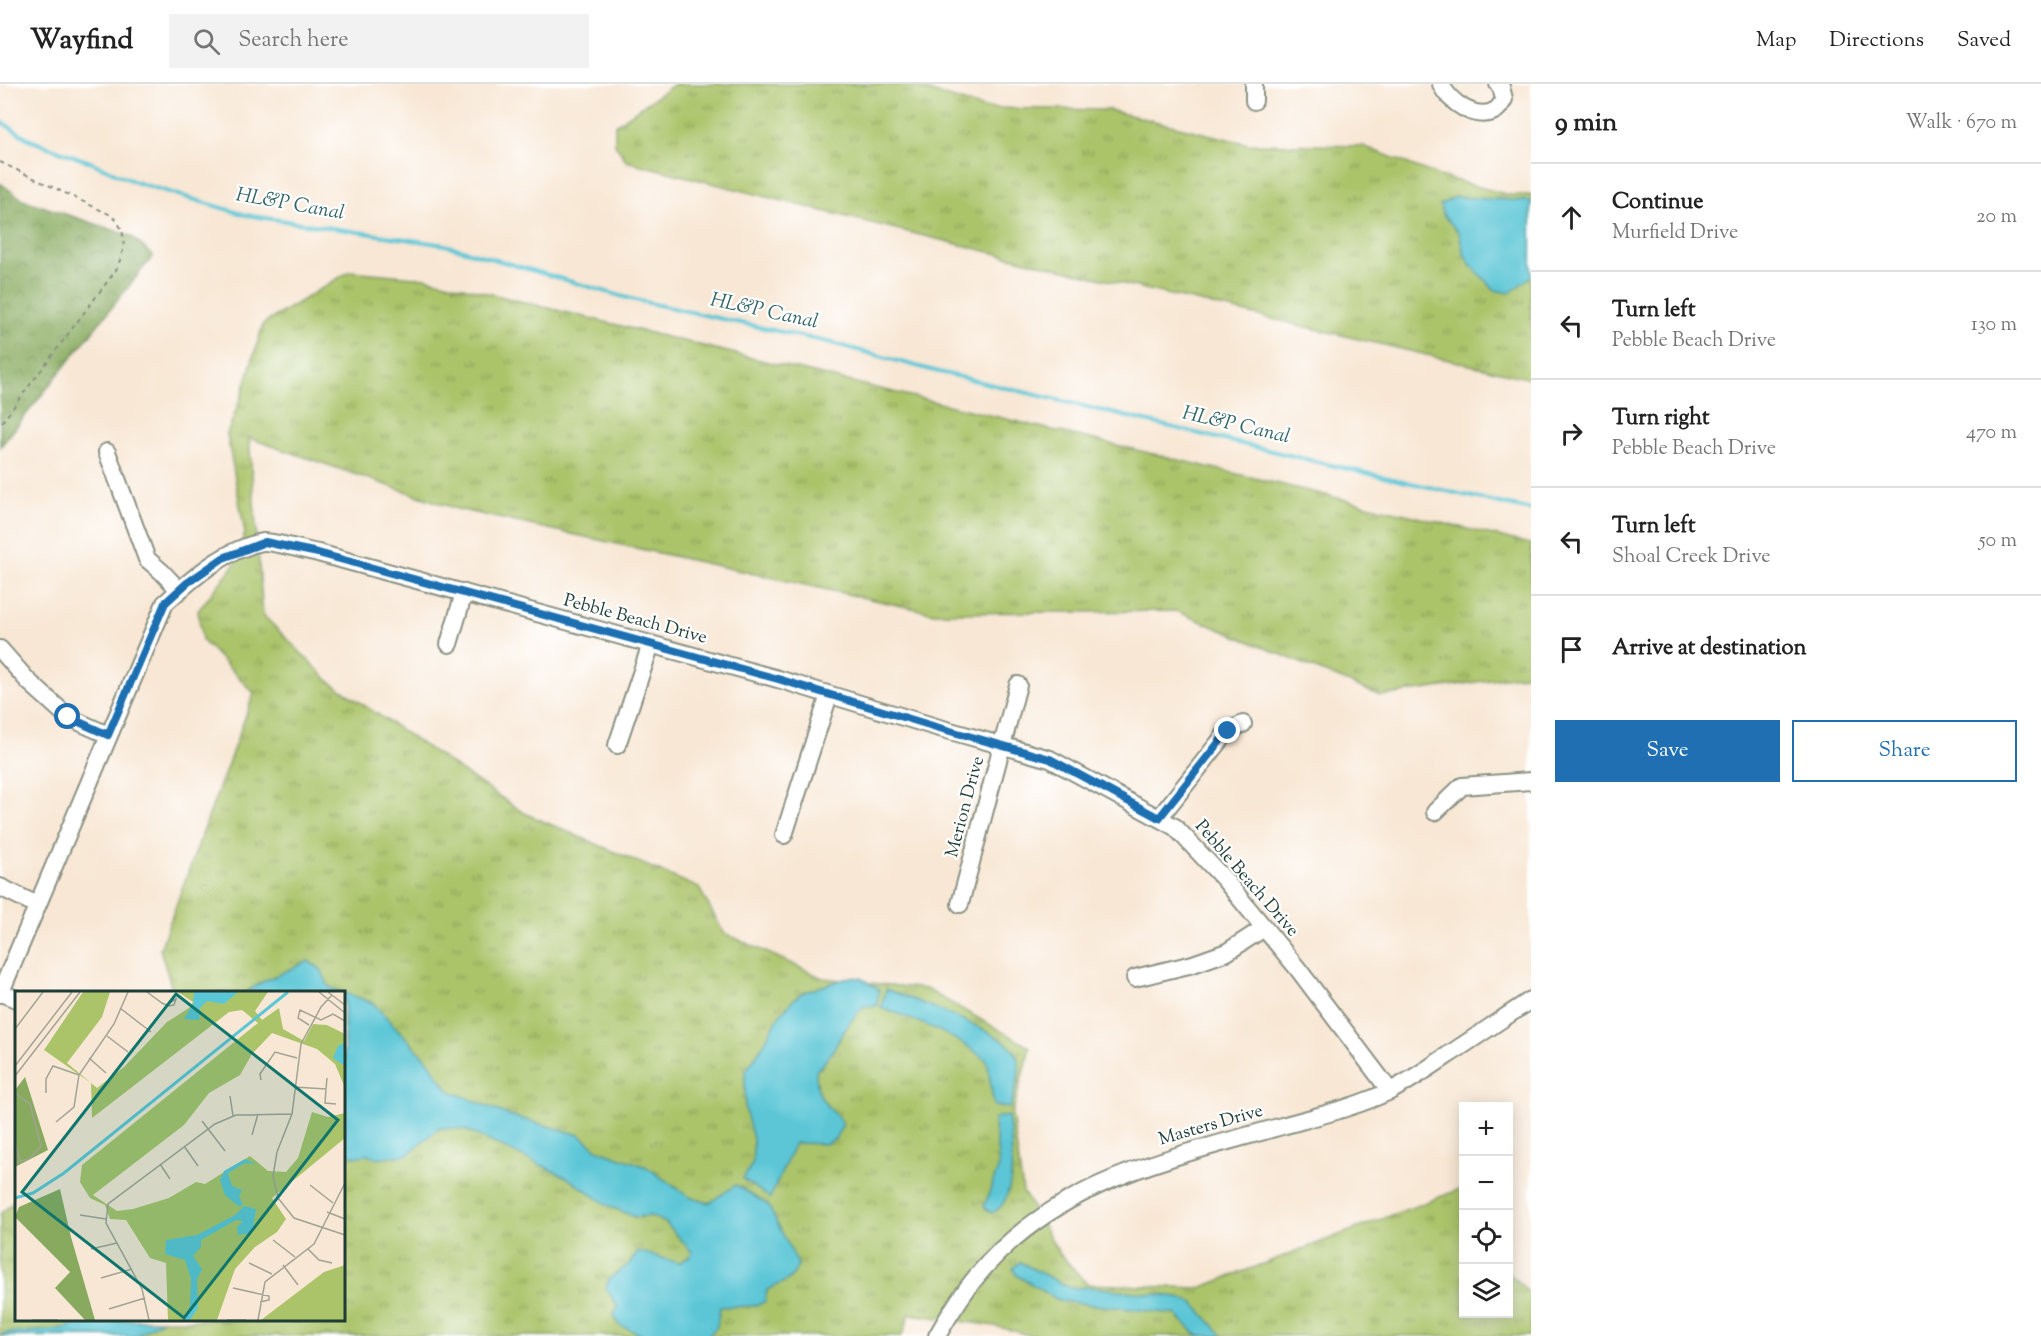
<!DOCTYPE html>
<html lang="en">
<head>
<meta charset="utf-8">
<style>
	:root { --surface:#fff; --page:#f2f2f2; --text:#222; --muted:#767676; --line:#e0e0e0; --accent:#1f6fb2 }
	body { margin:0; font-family:"Sorts Mill Goudy",serif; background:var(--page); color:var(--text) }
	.controls { position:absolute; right:18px; bottom:18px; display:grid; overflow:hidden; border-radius:0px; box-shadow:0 3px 15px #0003 }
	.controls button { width:54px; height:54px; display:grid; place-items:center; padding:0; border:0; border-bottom:2px solid var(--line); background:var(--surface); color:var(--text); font:30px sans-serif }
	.stop { position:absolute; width:18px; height:18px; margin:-14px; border:4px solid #1f6fb2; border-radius:50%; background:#fff }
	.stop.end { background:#1f6fb2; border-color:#fff; box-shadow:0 2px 6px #0008 }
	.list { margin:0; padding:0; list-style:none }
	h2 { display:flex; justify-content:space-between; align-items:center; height:78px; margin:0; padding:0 24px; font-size:26px }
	h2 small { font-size:20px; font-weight:400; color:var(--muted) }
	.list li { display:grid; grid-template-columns:39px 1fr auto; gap:18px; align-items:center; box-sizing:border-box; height:108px; padding:0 24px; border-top:2px solid var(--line) }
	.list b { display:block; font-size:22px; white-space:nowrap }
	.list p { margin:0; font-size:20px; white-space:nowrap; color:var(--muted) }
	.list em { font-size:20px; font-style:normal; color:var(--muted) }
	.actions { display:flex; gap:12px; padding:18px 24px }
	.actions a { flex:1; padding:14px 0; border:2px solid var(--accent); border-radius:0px; text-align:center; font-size:21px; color:var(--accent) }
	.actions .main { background:var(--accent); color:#fff }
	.icon { flex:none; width:33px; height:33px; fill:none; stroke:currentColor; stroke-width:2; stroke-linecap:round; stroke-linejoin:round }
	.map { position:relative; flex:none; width:1531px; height:1252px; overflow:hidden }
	header { display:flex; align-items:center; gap:36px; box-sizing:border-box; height:84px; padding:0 30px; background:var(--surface); border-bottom:2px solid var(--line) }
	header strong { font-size:28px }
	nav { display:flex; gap:33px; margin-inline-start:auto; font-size:21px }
	.search { width:420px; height:54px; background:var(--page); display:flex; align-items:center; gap:15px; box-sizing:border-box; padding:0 21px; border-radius:0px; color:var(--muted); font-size:22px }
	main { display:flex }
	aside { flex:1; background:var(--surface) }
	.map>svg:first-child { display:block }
	.grass { fill:url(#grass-tufts); stroke:#65804f; stroke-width:1.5 }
	.forest { fill:url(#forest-crowns); stroke:#547449; stroke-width:1.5 }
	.water { fill:#5bc6d6; stroke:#3d8285; stroke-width:1.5 }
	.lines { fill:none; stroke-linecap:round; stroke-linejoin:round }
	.stream { stroke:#5bc6d6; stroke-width:4 }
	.minor-casing { stroke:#8c9284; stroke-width:20 }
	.path { stroke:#8c9284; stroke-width:2; stroke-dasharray:4.5 4.5; stroke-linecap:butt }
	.minor { stroke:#fff; stroke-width:16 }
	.route { stroke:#1f6fb2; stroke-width:8 }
	.labels { text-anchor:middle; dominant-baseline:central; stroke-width:4.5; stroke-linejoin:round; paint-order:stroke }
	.street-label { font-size:18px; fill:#1f3d34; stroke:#fff }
	.water-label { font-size:20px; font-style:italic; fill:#316665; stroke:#fff }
	.inset-river { fill:none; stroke:#5bc6d6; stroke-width:3 }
	.inset-road { fill:none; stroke:#a1a394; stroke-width:1.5 }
	.view { fill:#0f766e; fill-opacity:0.15; stroke:#0f766e; stroke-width:3 }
	.inset-edge { fill:none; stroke:#1f3d34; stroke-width:3 }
</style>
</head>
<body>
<header>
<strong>Wayfind</strong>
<div class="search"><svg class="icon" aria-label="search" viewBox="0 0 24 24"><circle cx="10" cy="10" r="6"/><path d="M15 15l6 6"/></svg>Search here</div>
<nav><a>Map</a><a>Directions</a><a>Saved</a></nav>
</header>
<main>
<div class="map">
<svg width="1531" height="1252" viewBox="0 0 1531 1252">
	<defs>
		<pattern id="grass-tufts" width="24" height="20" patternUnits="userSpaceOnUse" patternTransform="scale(1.5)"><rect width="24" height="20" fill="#abc46a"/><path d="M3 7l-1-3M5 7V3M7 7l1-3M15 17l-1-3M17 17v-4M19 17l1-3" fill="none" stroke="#8ba058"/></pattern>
		<pattern id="forest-crowns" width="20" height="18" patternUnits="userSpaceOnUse" patternTransform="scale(1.5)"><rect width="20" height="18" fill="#88aa5e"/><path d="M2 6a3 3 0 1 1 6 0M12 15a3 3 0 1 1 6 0" fill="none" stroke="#6f8c4e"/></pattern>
	</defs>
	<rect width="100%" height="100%" fill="#fff"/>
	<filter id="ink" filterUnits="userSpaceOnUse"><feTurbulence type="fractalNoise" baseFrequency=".0167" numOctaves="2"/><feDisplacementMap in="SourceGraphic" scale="12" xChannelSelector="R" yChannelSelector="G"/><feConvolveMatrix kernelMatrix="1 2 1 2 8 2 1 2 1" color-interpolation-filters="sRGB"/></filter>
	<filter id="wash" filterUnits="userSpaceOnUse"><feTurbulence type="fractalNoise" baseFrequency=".008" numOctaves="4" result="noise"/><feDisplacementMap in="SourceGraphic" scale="24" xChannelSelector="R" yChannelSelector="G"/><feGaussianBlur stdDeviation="1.35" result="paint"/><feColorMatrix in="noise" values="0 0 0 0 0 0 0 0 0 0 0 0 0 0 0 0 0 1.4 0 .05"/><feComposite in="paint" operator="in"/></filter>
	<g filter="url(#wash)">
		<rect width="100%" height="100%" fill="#f8e7d4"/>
		<g class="grass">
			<path d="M675,0H905L984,24L1109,26L1248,60L1363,62L1439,92L1509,111H1531V295C1228,225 926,155 626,77L615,60V41Z"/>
			<polygon points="350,187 426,194 805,287 1531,460 1531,590 1381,612 1176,527 934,529 457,425 249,354 263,531 330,598 524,729 699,804 724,849 823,894 926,905 1030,963 1012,1030 1023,1108 1059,1169 1087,1200 1200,1204 1463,1104 1464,1230 1508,1230 1509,1189 1531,1211 1531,1252 1032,1252 995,1242 910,1230 902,1252 0,1252 0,1130 16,1116 16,1236 344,1236 344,908 173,908 160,865 254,609 202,556 198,527 237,477 245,449 227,350 243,308 263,240"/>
		</g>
		<polygon class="forest" points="0,99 24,116 131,152 153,172 0,363"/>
		<g class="water">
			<polygon points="1454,113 1531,117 1531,192 1510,209 1494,206 1471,181 1464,170 1459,149 1443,131 1440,121"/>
			<path d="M308,877L321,885L329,903L373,919L429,978L448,1006L508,1031L580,1051L599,1066L647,1083L689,1113L709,1119L736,1101L768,1121L798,1180C793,1198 782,1198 767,1206L765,1218L752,1222L720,1223L717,1243L708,1252H645L619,1241L614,1231L618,1223L606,1204L609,1195L628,1181L638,1167L679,1179L690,1172L692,1168L666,1139L651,1132L635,1133L609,1122L566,1093L464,1045L439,1044L407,1071L377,1074L366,1071L355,1073L344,1068V908H246L262,898Z"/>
			<path d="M850,893L861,894L879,905L877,922H864C843,941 836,969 816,987C816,1018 827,1018 843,1040L835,1055L826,1060L795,1059L770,1114L743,1095L753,1078V1055L745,1025V988L762,963L779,932L792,917L802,909Z"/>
			<path d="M886,905C912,916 1006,948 1016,970C1024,986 1014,1007 1010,1024L994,1022L987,977C957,951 918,938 881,923Z"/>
			<path d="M1008,1032C1012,1054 1019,1121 991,1129L984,1123L999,1082L994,1034Z"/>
			<polygon points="1020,1178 1070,1204 1091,1203 1179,1213 1193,1219 1223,1252 1198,1252 1175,1230 1060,1217 1016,1191 1013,1184"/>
			<path d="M86,1236H162L136,1252H0L5,1249C26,1247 69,1248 86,1236Z"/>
		</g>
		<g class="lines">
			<polyline class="stream" points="0,37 32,57 90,78 135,98 246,131 445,161 631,215 832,259 931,286 1335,382 1531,426"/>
		</g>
	</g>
	<g filter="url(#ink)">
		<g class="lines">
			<defs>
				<g id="minor">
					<polyline points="1254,0 1254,17"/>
					<path d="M1441,0C1448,18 1477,38 1496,26C1500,23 1502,19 1504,15L1501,3L1498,0"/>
					<polyline points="107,368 147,475 162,488 179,506"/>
					<polyline points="449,560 464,509"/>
					<polyline points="0,565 28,597 68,633 108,651"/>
					<polyline points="617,661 651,560"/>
					<polyline points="1435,728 1462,702 1531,697"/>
					<polyline points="1159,734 1228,647 1243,640"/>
					<polyline points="784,751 829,611"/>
					<polyline points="0,803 37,821"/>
					<polyline points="960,820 1018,601"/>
					<polyline points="1135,894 1193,880 1227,868 1264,844"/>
					<polyline points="1,909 16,915"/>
					<path d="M0,910L165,519C193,494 225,465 263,458C273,457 306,467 318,469L778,595L936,643L1050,675L1175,743L1224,795L1298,885L1390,1007"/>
					<path d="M937,1252C949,1231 961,1211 977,1192C1055,1097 1170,1074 1282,1042C1318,1032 1356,1023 1390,1007C1410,997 1429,984 1448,971C1476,953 1503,934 1531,916"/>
				</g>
			</defs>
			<use href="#minor" class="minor-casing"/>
			<path class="path" d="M0,78L111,131C129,147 125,166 116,186L0,341"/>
			<use href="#minor" class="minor"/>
		</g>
	</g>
	<g class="lines" filter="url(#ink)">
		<polyline class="route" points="68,633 108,651 165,519 187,499 223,474 265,458 318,469 778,595 936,643 1050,675 1159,734 1228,647"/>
	</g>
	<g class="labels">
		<g class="street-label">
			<text transform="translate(635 536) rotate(15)">Pebble Beach Drive</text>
			<text transform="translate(966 723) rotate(-75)">Merion Drive</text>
			<text transform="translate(1246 795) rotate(49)">Pebble Beach Drive</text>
			<text transform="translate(1211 1042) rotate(-16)">Masters Drive</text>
		</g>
		<g class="water-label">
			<text transform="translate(290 121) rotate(10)">HL&amp;P Canal</text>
			<text transform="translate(764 228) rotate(12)">HL&amp;P Canal</text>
			<text transform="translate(1236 342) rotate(13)">HL&amp;P Canal</text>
		</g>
	</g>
	<g transform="translate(15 907)">
		<rect width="330" height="330" fill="#f8e7d4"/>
		<path d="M68,1H95L87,26L52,72L82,97L109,76L152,31L174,17L178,11L163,1H253L240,20L247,29L264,17L268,38L289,50L298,33L312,34L330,43V97L320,73L302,58L257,42L237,63L225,84L194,102L169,134L78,204L102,220L118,218L154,207L181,191L190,193L235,165L253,180L271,181L283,167L297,121L313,126L330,122V147L257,207L271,228L262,241L240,256L220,278L202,329H153L151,272L135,267L111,229L95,228L90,214L75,207L65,191L67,174L243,32L227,19L214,21L77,127L76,92L29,59ZM330,274V329H246L309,281Z" fill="#abc46a"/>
		<path d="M10,86L33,159L0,176V99ZM45,198L56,246L80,329H70L40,297L55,281L0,226L4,216Z" fill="#88aa5e"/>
		<path d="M179,1H223L209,13L192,10L185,17L184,29L169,28L178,13ZM330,52V75L318,67L323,55ZM230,168L241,173L230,172L213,182L217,195L227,199L224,205L228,214L223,215L210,204L205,189L209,180ZM229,215L241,218L237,242L223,244L222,236L228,230L221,229L186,249V256L178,265L187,278L182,289L183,317L175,329H168L175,315L176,288L170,269L150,263L151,249L182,244L220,224Z" fill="#5bc6d6"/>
		<path class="inset-river" d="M0,207L18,202L49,182L273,1"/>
		<path class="inset-road" d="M132,1L147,12L153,15L159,14L161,8L151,14M304,1L330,22M313,1L330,14M317,4L306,16L286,53L277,123L262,161L258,185L263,207L279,227L330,244M105,17L136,41M294,34L283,27L285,19L306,29L318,23L330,30M0,38L28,1M92,45L113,61M74,67L91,82M0,75L57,1M0,85L65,1M246,89L245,83L260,61L282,67M279,96L311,98L312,87M311,98L310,112L321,113M0,102L15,113L26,155L14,168L5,170M31,102V88L38,75L64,84M215,105L218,125M187,130L210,160M41,131L59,116L64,84L99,33L113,1M237,144L243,123M169,155L183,175M0,173L5,170L0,153M145,173L155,188M295,194L318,212M312,221L330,228M65,224L91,228M258,249L280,266M76,258L102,252M293,258L304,269L317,272M234,272L257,283M268,274L283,294M86,287L117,278M218,297L254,305V309L245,311M94,318L130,307M17,329H43M134,329L127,298L91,232L93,213L200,133L221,124L277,123M212,329H231M243,329L250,291L299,253L330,192"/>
		<path class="view" d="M161,3L323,129L169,327L7,201Z"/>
		<rect width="330" height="330" class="inset-edge"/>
	</g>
</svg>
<div class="controls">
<button>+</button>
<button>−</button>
<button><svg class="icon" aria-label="locate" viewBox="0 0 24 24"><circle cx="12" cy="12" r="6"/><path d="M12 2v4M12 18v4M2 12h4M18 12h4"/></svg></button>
<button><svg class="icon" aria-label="layers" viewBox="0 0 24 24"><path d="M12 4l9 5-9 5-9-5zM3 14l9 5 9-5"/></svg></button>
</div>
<div class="stop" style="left:68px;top:633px"></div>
<div class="stop end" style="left:1228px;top:647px"></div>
</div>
<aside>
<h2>9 min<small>Walk · 670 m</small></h2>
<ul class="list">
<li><svg class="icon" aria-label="ahead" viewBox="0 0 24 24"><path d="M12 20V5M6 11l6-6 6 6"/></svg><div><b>Continue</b><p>Murfield Drive</p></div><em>20 m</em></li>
<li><svg class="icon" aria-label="left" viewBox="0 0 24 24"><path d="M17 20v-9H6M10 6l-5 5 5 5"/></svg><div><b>Turn left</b><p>Pebble Beach Drive</p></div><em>130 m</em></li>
<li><svg class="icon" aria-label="right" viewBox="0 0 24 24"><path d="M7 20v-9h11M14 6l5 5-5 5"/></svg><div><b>Turn right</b><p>Pebble Beach Drive</p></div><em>470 m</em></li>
<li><svg class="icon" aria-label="left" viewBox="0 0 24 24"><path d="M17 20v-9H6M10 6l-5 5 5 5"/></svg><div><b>Turn left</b><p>Shoal Creek Drive</p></div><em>50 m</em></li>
<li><svg class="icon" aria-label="arrive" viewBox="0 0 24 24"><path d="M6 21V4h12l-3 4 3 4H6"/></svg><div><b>Arrive at destination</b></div></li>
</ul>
<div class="actions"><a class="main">Save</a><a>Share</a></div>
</aside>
</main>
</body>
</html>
